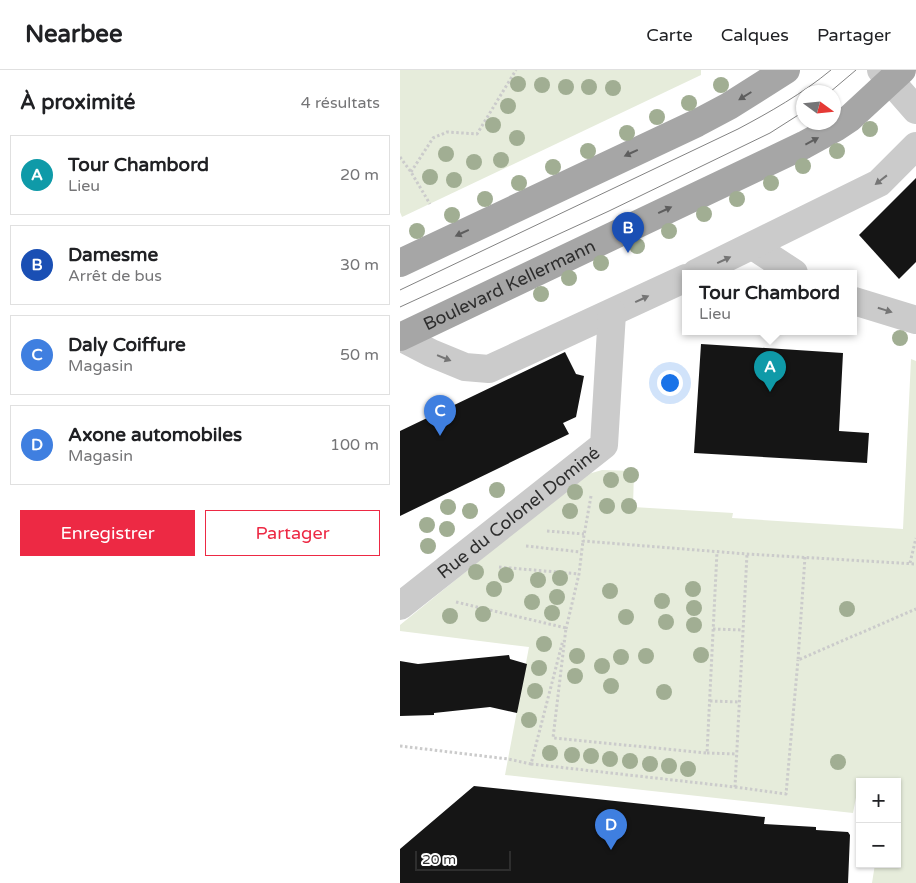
<!DOCTYPE html>
<html lang="fr">
<head>
<meta charset="utf-8">
<style>
	:root { --surface:#fff; --page:#f6f6f6; --text:#202124; --muted:#757577; --line:#e0e0e0; --accent:#ed2944 }
	body { margin:0; font-family:"Varela Round",sans-serif; background:var(--page); color:var(--text) }
	.controls { position:absolute; right:15px; bottom:15px; display:grid; overflow:hidden; border-radius:0px; box-shadow:0 1px 4px #0004 }
	.controls button { width:45px; height:45px; display:grid; place-items:center; padding:0; border:0; border-bottom:1px solid var(--line); background:var(--surface); color:var(--text); font:25px sans-serif }
	.compass { position:absolute; left:396px; top:15px; width:45px; height:45px; border-radius:50%; background:var(--surface); box-shadow:0 1px 4px #0004; rotate:105deg }
	.scale { position:absolute; left:15px; bottom:12px; width:96px; box-sizing:border-box; padding-left:5px; border:2px solid #2e2e2e; border-top:0; font-size:14px; line-height:18px; white-space:nowrap; color:#2e2e2e; -webkit-text-stroke:4px #fff; paint-order:stroke }
	.you { position:absolute; left:269px; top:312px; width:18px; height:18px; margin:-12px; border:4px solid #fff; border-radius:50%; background:#1a73e8; box-shadow:0 0 0 8px #1a73e833 }
	.badge { display:grid; place-items:center; width:32px; height:32px; border-radius:50%; background:var(--accent); color:#fff; font-size:16px; font-weight:700 }
	.pin { position:absolute; translate:-50% -41px; filter:drop-shadow(0 1px 2px #0008) }
	.pin::after { content:''; position:absolute; top:26px; width:18px; height:15px; background:inherit; clip-path:polygon(0 0,100% 0,50% 100%) }
	.popup { position:absolute; left:282px; top:200px; width:175px; height:65px; box-sizing:border-box; display:grid; place-content:center; border-radius:0px; background:var(--surface); filter:drop-shadow(0 1px 4px #0005); font-size:16px; white-space:nowrap; color:var(--muted) }
	.popup b { font-size:19px; color:var(--text) }
	.popup::after { content:''; position:absolute; left:50%; top:100%; margin-left:-10px; border:10px solid transparent; border-top-color:var(--surface) }
	.list { margin:0; padding:0; list-style:none }
	h2 { display:flex; justify-content:space-between; align-items:center; height:65px; margin:0; padding:0 20px; font-size:21px }
	h2 small { font-size:16px; font-weight:400; color:var(--muted) }
	.list li { display:grid; grid-template-columns:32px 1fr auto; gap:15px; align-items:center; box-sizing:border-box; height:80px; margin:0 10px 10px; padding:0 10px; border:1px solid var(--line); border-radius:0px }
	.list b { display:block; font-size:19px; white-space:nowrap }
	.list p { margin:0; font-size:16px; white-space:nowrap; color:var(--muted) }
	.list em { font-size:16px; font-style:normal; color:var(--muted) }
	.actions { display:flex; gap:10px; padding:15px 20px }
	.actions a { flex:1; padding:11px 0; border:1px solid var(--accent); border-radius:0px; text-align:center; font-size:18px; color:var(--accent) }
	.actions .main { background:var(--accent); color:#fff }
	.map { position:relative; flex:none; width:516px; height:813px; overflow:hidden }
	header { display:flex; align-items:center; gap:30px; box-sizing:border-box; height:70px; padding:0 25px; background:var(--surface); border-bottom:1px solid var(--line) }
	header strong { font-size:24px }
	nav { display:flex; gap:28px; margin-inline-start:auto; font-size:18px }
	main { display:flex }
	aside { flex:1; background:var(--surface) }
	.map>svg:first-child { display:block }
	.green { fill:#e6ecdb }
	.building { fill:#151515 }
	.lines { fill:none; stroke-linecap:round; stroke-linejoin:round }
	.path { stroke:#cbcbcb; stroke-width:3; stroke-dasharray:2.5 2.5; stroke-linecap:butt }
	.street { stroke:#cbcbcb; stroke-width:28 }
	.primary { stroke:#a6a6a6; stroke-width:28 }
	.tram { stroke:#838383; stroke-width:1 }
	.tree { fill:#a1ae93 }
	.oneway { fill:#5e5e5e }
	.oneway2 { fill:#757575 }
	.labels { text-anchor:middle; dominant-baseline:central; stroke-width:5; stroke-linejoin:round; paint-order:stroke }
	.street-label { font-size:18px; fill:#2e2e2e; stroke:#fff }
</style>
</head>
<body>
<header>
<strong>Nearbee</strong>
<nav><a>Carte</a><a>Calques</a><a>Partager</a></nav>
</header>
<main>
<aside>
<h2>À proximité<small>4 résultats</small></h2>
<ul class="list">
<li><span class="badge" style="background:#0f9aa8">A</span><div><b>Tour Chambord</b><p>Lieu</p></div><em>20 m</em></li>
<li><span class="badge" style="background:#1a4fb4">B</span><div><b>Damesme</b><p>Arrêt de bus</p></div><em>30 m</em></li>
<li><span class="badge" style="background:#3f7fe0">C</span><div><b>Daly Coiffure</b><p>Magasin</p></div><em>50 m</em></li>
<li><span class="badge" style="background:#3f7fe0">D</span><div><b>Axone automobiles</b><p>Magasin</p></div><em>100 m</em></li>
</ul>
<div class="actions"><a class="main">Enregistrer</a><a>Partager</a></div>
</aside>
<div class="map">
<svg width="516" height="813" viewBox="0 0 516 813">
	<rect width="100%" height="100%" fill="#fff"/>
	<g class="green">
		<polygon points="0,0 301,0 301,5 2,147 0,142"/>
		<polygon points="511,289 516,291 516,813 472,813 475,794 497,794 497,712 459,712 453,743 105,705 129,577 0,561 0,555 185,405 202,400 234,401 233,437 333,443 332,448 503,459"/>
	</g>
	<g class="building">
		<polygon points="516,108 516,192 499,209 459,165"/>
		<polygon points="301,274 443,283 439,361 469,363 467,393 294,383"/>
		<polygon points="165,282 176,304 184,306 176,347 163,353 169,364 0,446 0,361"/>
		<polygon points="109,585 110,589 127,594 117,643 90,637 34,643 34,645 0,646 0,591 18,594"/>
		<polygon points="74,716 365,747 364,754 416,757 416,760 448,762 450,765 448,813 0,813 0,779"/>
	</g>
	<g class="lines">
		<g class="path">
			<polyline points="0,87 11,102 30,134"/>
			<polyline points="11,102 33,68 47,62 77,64 116,0"/>
			<polyline points="191,426 183,471 347,484 516,494"/>
			<polyline points="147,461 184,464"/>
			<polyline points="126,476 181,482"/>
			<polyline points="405,487 398,590 516,539"/>
			<polyline points="510,493 516,468"/>
			<polyline points="99,497 179,504"/>
			<polyline points="56,532 166,558 153,668 307,683 317,482"/>
			<polyline points="166,559 179,504 183,471"/>
			<polyline points="313,559 343,560"/>
			<polyline points="310,631 339,632"/>
			<polyline points="0,676 108,689 131,694 163,570"/>
			<polyline points="307,683 337,684"/>
			<polyline points="131,694 335,717 347,484"/>
			<polyline points="335,717 386,724 398,590"/>
		</g>
		<g class="street">
			<polyline points="481,0 516,40"/>
			<polyline points="353,176 394,203"/>
			<polyline points="296,203 479,113 516,76"/>
			<polyline points="454,231 516,250"/>
			<polyline points="0,267 31,283 65,297 89,299 286,208"/>
			<path id="s1" d="M0,536L204,375L212,243"/>
		</g>
		<g class="primary">
			<polyline points="0,193 297,53 329,36 386,0"/>
			<path id="s2" d="M0,267L404,75L435,58L450,48L502,0"/>
		</g>
		<g class="tram">
			<polyline points="430,22 456,0"/>
			<path d="M0,220L338,59C370,42 402,24 431,0"/>
			<polyline points="0,237 209,141 370,63 403,42"/>
		</g>
	</g>
	<g class="tree">
		<circle cx="118" cy="14" r="8"/>
		<circle cx="142" cy="15" r="8"/>
		<circle cx="321" cy="15" r="8"/>
		<circle cx="166" cy="17" r="8"/>
		<circle cx="189" cy="17" r="8"/>
		<circle cx="213" cy="18" r="8"/>
		<circle cx="289" cy="33" r="8"/>
		<circle cx="108" cy="36" r="8"/>
		<circle cx="257" cy="47" r="8"/>
		<circle cx="93" cy="55" r="8"/>
		<circle cx="470" cy="59" r="8"/>
		<circle cx="227" cy="63" r="8"/>
		<circle cx="117" cy="68" r="8"/>
		<circle cx="188" cy="81" r="8"/>
		<circle cx="437" cy="81" r="8"/>
		<circle cx="46" cy="84" r="8"/>
		<circle cx="101" cy="90" r="8"/>
		<circle cx="74" cy="92" r="8"/>
		<circle cx="403" cy="96" r="8"/>
		<circle cx="153" cy="97" r="8"/>
		<circle cx="30" cy="107" r="8"/>
		<circle cx="54" cy="110" r="8"/>
		<circle cx="119" cy="113" r="8"/>
		<circle cx="371" cy="113" r="8"/>
		<circle cx="85" cy="129" r="8"/>
		<circle cx="337" cy="129" r="8"/>
		<circle cx="304" cy="144" r="8"/>
		<circle cx="52" cy="145" r="8"/>
		<circle cx="17" cy="161" r="8"/>
		<circle cx="269" cy="161" r="8"/>
		<circle cx="237" cy="176" r="8"/>
		<circle cx="201" cy="193" r="8"/>
		<circle cx="169" cy="208" r="8"/>
		<circle cx="141" cy="224" r="8"/>
		<circle cx="500" cy="268" r="8"/>
		<circle cx="231" cy="405" r="8"/>
		<circle cx="211" cy="410" r="8"/>
		<circle cx="97" cy="420" r="8"/>
		<circle cx="175" cy="422" r="8"/>
		<circle cx="207" cy="436" r="8"/>
		<circle cx="229" cy="436" r="8"/>
		<circle cx="48" cy="437" r="8"/>
		<circle cx="70" cy="441" r="8"/>
		<circle cx="170" cy="441" r="8"/>
		<circle cx="27" cy="455" r="8"/>
		<circle cx="47" cy="459" r="8"/>
		<circle cx="28" cy="476" r="8"/>
		<circle cx="76" cy="502" r="8"/>
		<circle cx="106" cy="505" r="8"/>
		<circle cx="160" cy="508" r="8"/>
		<circle cx="138" cy="510" r="8"/>
		<circle cx="94" cy="519" r="8"/>
		<circle cx="293" cy="519" r="8"/>
		<circle cx="210" cy="521" r="8"/>
		<circle cx="157" cy="527" r="8"/>
		<circle cx="262" cy="531" r="8"/>
		<circle cx="132" cy="532" r="8"/>
		<circle cx="294" cy="538" r="8"/>
		<circle cx="447" cy="539" r="8"/>
		<circle cx="152" cy="543" r="8"/>
		<circle cx="83" cy="544" r="8"/>
		<circle cx="50" cy="546" r="8"/>
		<circle cx="226" cy="547" r="8"/>
		<circle cx="266" cy="552" r="8"/>
		<circle cx="294" cy="555" r="8"/>
		<circle cx="144" cy="574" r="8"/>
		<circle cx="301" cy="585" r="8"/>
		<circle cx="177" cy="586" r="8"/>
		<circle cx="246" cy="586" r="8"/>
		<circle cx="221" cy="587" r="8"/>
		<circle cx="202" cy="596" r="8"/>
		<circle cx="139" cy="598" r="8"/>
		<circle cx="175" cy="606" r="8"/>
		<circle cx="211" cy="616" r="8"/>
		<circle cx="135" cy="621" r="8"/>
		<circle cx="264" cy="622" r="8"/>
		<circle cx="129" cy="650" r="8"/>
		<circle cx="150" cy="683" r="8"/>
		<circle cx="172" cy="685" r="8"/>
		<circle cx="191" cy="686" r="8"/>
		<circle cx="210" cy="689" r="8"/>
		<circle cx="230" cy="691" r="8"/>
		<circle cx="438" cy="692" r="8"/>
		<circle cx="250" cy="694" r="8"/>
		<circle cx="269" cy="696" r="8"/>
		<circle cx="288" cy="699" r="8"/>
	</g>
	<defs><path id="oneway-solid" d="M-6-.8H1V-3.2L6.5 0L1 3.2V.8H-6Z" transform="scale(1.25)"/></defs>
	<g class="oneway">
		<use href="#oneway-solid" transform="translate(345 26) rotate(148)"/>
		<use href="#oneway-solid" transform="translate(412 71) rotate(-28)"/>
		<use href="#oneway-solid" transform="translate(231 83) rotate(155)"/>
		<use href="#oneway-solid" transform="translate(265 140) rotate(-25)"/>
		<use href="#oneway-solid" transform="translate(62 163) rotate(155)"/>
	</g>
	<g class="oneway2">
		<use href="#oneway-solid" transform="translate(481 110) rotate(142)"/>
		<use href="#oneway-solid" transform="translate(324 190) rotate(-25)"/>
		<use href="#oneway-solid" transform="translate(242 229) rotate(-25)"/>
		<use href="#oneway-solid" transform="translate(485 240) rotate(17)"/>
		<use href="#oneway-solid" transform="translate(44 288) rotate(22)"/>
	</g>
	<g class="labels">
		<g class="street-label">
			<text stroke="none"><textPath href="#s2" startOffset="121">Boulevard Kellermann</textPath></text>
			<text stroke="none"><textPath href="#s1" startOffset="151">Rue du Colonel Dominé</textPath></text>
		</g>
	</g>
</svg>
<div class="controls">
<button>+</button>
<button>−</button>
</div>
<svg class="compass" viewBox="-18 -18 36 36"><path d="M0-13l5 13h-10z" fill="#e53935"/><path d="M0 13l5-13h-10z" fill="#757577"/></svg>
<div class="scale">20 m</div>
<div class="you"></div>
<div class="pin badge" style="left:370px;top:322px;background:#0f9aa8">A</div>
<div class="popup"><b>Tour Chambord</b>Lieu</div>
<div class="pin badge" style="left:228px;top:183px;background:#1a4fb4">B</div>
<div class="pin badge" style="left:40px;top:366px;background:#3f7fe0">C</div>
<div class="pin badge" style="left:211px;top:780px;background:#3f7fe0">D</div>
</div>
</main>
</body>
</html>
